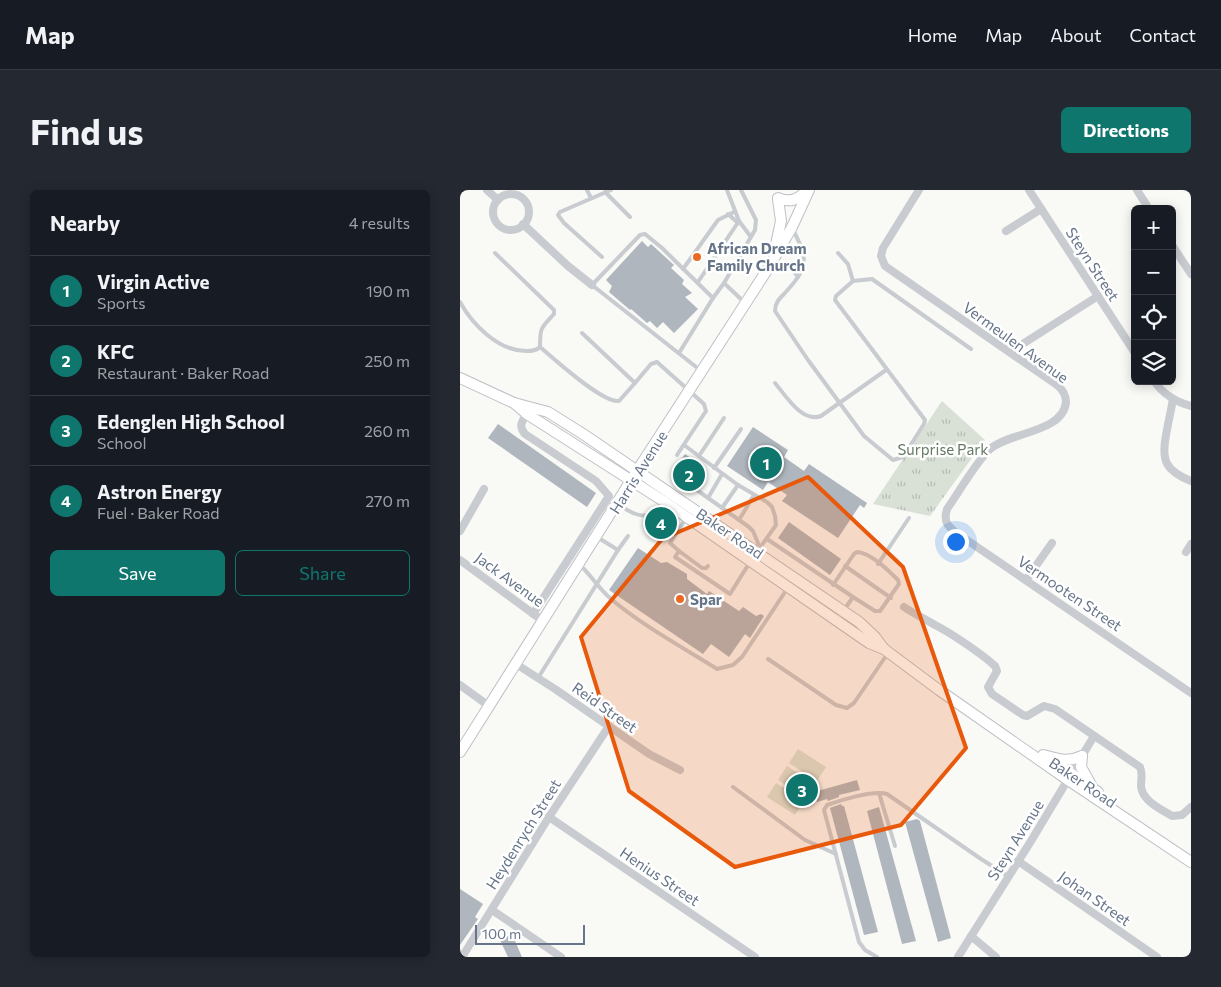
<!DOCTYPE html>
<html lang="en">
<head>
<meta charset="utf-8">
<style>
	:root { --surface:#171b24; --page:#242831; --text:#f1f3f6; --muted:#9ea1a6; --line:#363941; --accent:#0f766e }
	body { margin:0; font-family:Commissioner,sans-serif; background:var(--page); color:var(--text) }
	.controls { position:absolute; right:15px; top:15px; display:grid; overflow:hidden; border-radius:8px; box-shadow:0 2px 12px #0003 }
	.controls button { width:45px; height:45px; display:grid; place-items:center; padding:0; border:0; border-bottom:1px solid var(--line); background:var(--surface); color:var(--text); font:25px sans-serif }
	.scale { position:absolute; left:15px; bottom:12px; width:110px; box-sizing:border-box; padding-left:5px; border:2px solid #667589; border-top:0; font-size:14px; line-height:18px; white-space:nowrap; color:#667589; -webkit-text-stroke:4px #fff; paint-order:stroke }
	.you { position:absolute; left:495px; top:351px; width:18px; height:18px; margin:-12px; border:4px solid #fff; border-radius:50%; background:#1a73e8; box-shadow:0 0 0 8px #1a73e833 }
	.badge { display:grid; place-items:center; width:32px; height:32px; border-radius:50%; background:var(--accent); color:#fff; font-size:16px; font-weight:700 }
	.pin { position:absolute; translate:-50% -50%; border:2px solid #fff; box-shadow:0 1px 5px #0006 }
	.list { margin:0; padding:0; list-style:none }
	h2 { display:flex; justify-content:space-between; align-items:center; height:65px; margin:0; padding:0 20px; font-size:21px }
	h2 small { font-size:16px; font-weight:400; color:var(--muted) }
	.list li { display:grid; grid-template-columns:32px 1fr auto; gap:15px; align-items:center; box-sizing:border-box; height:70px; padding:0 20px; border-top:1px solid var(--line) }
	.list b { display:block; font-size:19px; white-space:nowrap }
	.list p { margin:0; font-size:16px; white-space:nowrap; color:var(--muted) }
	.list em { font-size:16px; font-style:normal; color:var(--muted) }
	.actions { display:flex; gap:10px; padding:15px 20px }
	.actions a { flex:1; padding:11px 0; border:1px solid var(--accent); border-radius:8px; text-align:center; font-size:18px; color:var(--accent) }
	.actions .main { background:var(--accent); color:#fff }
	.icon { flex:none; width:28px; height:28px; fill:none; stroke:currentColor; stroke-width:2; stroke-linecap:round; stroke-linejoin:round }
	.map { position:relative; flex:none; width:731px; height:767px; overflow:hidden; border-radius:8px }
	header { display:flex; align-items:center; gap:30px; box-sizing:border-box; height:70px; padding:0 25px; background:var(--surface); border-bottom:1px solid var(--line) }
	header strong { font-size:24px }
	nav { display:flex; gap:28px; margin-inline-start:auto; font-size:18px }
	.intro { display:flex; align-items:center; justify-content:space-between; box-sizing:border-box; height:120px; padding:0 30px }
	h1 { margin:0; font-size:35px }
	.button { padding:12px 22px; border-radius:8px; background:var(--accent); color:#fff; font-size:18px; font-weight:700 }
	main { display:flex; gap:30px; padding:0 30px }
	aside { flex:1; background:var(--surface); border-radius:8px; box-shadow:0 2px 12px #0003 }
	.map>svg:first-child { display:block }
	.green { fill:#d9e1d7 }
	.park { fill:url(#park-tufts) }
	.building { fill:#afb6bd }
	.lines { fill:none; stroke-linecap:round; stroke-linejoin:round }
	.secondary-casing { stroke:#bdc0c6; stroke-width:12 }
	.service { stroke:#c8cbcf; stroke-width:4 }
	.minor { stroke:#c8cbcf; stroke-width:8 }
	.secondary { stroke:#fff; stroke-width:10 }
	.marked { fill:#e8590c; fill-opacity:0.2; stroke:#e8590c; stroke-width:4; stroke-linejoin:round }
	.poi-dot { fill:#ec6923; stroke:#fff; stroke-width:2 }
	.labels { text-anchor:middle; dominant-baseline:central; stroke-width:5; stroke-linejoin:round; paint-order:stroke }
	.poi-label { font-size:15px; font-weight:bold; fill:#667589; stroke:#fff; text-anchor:start }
	.street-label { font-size:15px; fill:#667589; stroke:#fff }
	.park-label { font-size:15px; fill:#647a62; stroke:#fff }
</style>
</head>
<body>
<header>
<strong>Map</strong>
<nav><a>Home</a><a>Map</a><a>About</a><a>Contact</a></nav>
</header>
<div class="intro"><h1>Find us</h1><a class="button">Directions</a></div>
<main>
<aside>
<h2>Nearby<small>4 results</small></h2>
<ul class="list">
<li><span class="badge">1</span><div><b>Virgin Active</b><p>Sports</p></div><em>190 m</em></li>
<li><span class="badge">2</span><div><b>KFC</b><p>Restaurant · Baker Road</p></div><em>250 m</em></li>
<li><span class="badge">3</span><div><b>Edenglen High School</b><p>School</p></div><em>260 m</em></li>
<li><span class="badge">4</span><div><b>Astron Energy</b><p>Fuel · Baker Road</p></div><em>270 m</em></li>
</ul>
<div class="actions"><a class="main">Save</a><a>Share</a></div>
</aside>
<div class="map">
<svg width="731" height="767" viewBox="0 0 731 767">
	<defs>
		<pattern id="park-tufts" width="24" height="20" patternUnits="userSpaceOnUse" patternTransform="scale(1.25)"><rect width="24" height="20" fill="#d9e1d7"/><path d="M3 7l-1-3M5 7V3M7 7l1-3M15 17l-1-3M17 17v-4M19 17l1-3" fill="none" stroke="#b4bbb4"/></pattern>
	</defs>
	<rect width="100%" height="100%" fill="#f9f9f6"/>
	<g class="green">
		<polygon points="338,559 366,577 357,591 329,573"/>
		<polygon points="327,576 355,594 346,608 318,590"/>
		<polygon points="316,593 344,611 335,625 307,607"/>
	</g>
	<polygon class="park" points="482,211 525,250 470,326 413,314"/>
	<g class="building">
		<polygon points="182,51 188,57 191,54 214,75 211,78 224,90 222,94 232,103 225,107 238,119 214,143 203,132 197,138 190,131 187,133 171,119 170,120 149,102 152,96 146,90"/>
		<polygon points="38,234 136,303 127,317 28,248"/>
		<polygon points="293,237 328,260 324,267 344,281 349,274 407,313 404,318 400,315 378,348 322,311 327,305 308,292 303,300 267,276"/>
		<polygon points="225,264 241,275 230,292 213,281"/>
		<polygon points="199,323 214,333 204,345 190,336"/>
		<polygon points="329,332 381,369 370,385 318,348"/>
		<polygon points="178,358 201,373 207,372 227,384 227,389 247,404 249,401 279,421 283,417 296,426 301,424 304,426 290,448 285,444 269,467 251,454 243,464 149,400"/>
		<polygon points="397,590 400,600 379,605 379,607 368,611 367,609 357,612 354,602"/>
		<polygon points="381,614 382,616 384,616 418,742 404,745 370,618"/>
		<polygon points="419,617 456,751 442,754 407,621"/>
		<polygon points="457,629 460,631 491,748 478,752 445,632"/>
		<polygon points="0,699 23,714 15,727 18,729 0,755"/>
		<polygon points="52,744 62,767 48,767 40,750"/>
	</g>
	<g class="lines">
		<defs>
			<g id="secondary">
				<path d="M318,8C330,13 338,10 347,0"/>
				<polyline points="315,59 321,31 318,9"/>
				<polyline points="0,188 54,213 67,224 205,312 409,453 424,459"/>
				<polyline points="54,213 88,222 123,244 399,432 415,447 424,459 479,500 608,590 731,672"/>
				<polyline points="0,562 177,281 309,77 332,37 349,0"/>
				<path d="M583,565C598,569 607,573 622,566"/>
				<polyline points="622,566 621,577 631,595"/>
				<polyline points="596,573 638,602"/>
			</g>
		</defs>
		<use href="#secondary" class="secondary-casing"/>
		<g class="service">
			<polyline points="127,0 131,8"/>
			<polyline points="267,0 279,31 291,47"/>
			<polyline points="145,2 170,27"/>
			<polyline points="268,24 278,33"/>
			<path d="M333,40C349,70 348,78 324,104C319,109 315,113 315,121L348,170L404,246L433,270L443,267L464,234L465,230L375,110L376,106L393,91"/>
			<polyline points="378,63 388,74 393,91 412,89 511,159"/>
			<polyline points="142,67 104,33 98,25 100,22 151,0"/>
			<path d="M309,77C323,80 328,72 338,87"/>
			<polyline points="223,79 258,30 274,22"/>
			<polyline points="238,92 279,31"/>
			<polyline points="264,93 284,112"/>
			<path d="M0,112C12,134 38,161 66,161C71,161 76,161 80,157C80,137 81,138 94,124V120L35,63"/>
			<path d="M80,157C94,169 142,213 159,211L175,193L122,143"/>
			<polyline points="219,163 253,108"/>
			<polyline points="240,180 132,95 180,45 185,44 202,58 253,108 264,93 295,40 296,30 281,0"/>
			<polyline points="175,193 191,174 197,172 244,214 246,221 217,265"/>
			<path d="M315,193C326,206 342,233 361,226L426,180"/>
			<polyline points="224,255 278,295 307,312 312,317 315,326 316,335 297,362"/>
			<polyline points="239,266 264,228"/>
			<polyline points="254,278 281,239"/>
			<polyline points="234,298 289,337 293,341 300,358"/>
			<polyline points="248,308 262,284"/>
			<path d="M158,314C176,327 189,332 205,312"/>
			<polyline points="262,318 278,295"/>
			<polyline points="279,330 294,305"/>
			<polyline points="137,347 158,360 168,346"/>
			<polyline points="307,349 393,407"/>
			<polyline points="219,361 210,353 227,327"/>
			<path d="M119,374C131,385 139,399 151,409C183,436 222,457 257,479L273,475L282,467L327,399"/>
			<polyline points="418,374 449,328"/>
			<polyline points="248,376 246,378 242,378 219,361 215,367 270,404 290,372"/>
			<polyline points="385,376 431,408"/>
			<path d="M373,395L394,364L397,362C411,363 428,380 438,390L439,394L420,421H415L393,407L377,430"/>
			<polyline points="308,469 376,515 387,518 394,513 428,463"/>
			<polyline points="78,488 158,360"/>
			<polyline points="273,597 345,650 376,664"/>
			<polyline points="419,603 435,656"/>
			<path d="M417,767L405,760L399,752L364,620L367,615C381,610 413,600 427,604L521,669L548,686"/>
		</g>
		<g class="minor">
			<polyline points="27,0 38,10"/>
			<path d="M459,0L423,58L421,66L425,76L597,195C603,200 606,205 606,212C603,243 549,242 530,259C516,272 499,302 487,319C483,332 488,337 498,344L731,503"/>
			<polyline points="569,0 675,163"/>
			<polyline points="677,0 689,19"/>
			<circle cx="51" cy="22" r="18"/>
			<polyline points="63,34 108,76 132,95"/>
			<polyline points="546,41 581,19"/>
			<polyline points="712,55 731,84"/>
			<polyline points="550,162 638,106"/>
			<path d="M694,191C703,204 716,212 731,216"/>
			<path d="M713,209C711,221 708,233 706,245C701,271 706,281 731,291"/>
			<path d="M67,224C62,231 58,236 65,244L136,291L149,306L73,424"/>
			<polyline points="0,341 24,299"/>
			<polyline points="726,362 731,354"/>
			<polyline points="0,370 83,431"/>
			<polyline points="566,390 592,353"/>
			<path d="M444,417C456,425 463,428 475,435C491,443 522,464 535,476L537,481L528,497L532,504L563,525L567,526L584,516L595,519L680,577C683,584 681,589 681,596C682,611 701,619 712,626L722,625L731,617"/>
			<polyline points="56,474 95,499 189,564 220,580"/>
			<polyline points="0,495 29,516"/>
			<polyline points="89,627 295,767"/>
			<polyline points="558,671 697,767"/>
			<polyline points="32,720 101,767"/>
			<polyline points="511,746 536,767"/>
			<polyline points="2,767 89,627 149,536"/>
			<polyline points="498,767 571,651 634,546"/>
		</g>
		<use href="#secondary" class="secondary"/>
	</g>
	<path class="marked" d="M348,287L443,377L506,558L441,635L275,677L169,601L121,447L202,349Z"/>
	<g class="poi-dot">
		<circle cx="237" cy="67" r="5"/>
		<circle cx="220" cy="409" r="5"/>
	</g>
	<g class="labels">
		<g class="poi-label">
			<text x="247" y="58">African Dream<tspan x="247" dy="17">Family Church</tspan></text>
			<text x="230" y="409">Spar</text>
		</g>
		<g class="street-label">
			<text transform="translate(633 74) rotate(57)">Steyn Street</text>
			<text transform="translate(556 152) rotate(36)">Vermeulen Avenue</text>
			<text transform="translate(178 282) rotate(-58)">Harris Avenue</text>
			<text transform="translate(270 343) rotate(34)">Baker Road</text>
			<text transform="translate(50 389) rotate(36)">Jack Avenue</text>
			<text transform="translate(610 403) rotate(34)">Vermooten Street</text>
			<text transform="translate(145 517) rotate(35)">Reid Street</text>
			<text transform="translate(623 592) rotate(34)">Baker Road</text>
			<text transform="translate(63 644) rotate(-58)">Heydenrych Street</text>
			<text transform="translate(555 650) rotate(-58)">Steyn Avenue</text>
			<text transform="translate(200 686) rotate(34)">Henius Street</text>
			<text transform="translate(635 708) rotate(35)">Johan Street</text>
		</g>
		<g class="park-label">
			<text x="483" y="259">Surprise Park</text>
		</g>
	</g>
</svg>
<div class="controls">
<button>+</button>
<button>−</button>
<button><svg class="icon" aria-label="locate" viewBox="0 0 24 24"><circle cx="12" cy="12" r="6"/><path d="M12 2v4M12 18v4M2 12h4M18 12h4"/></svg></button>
<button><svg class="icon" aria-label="layers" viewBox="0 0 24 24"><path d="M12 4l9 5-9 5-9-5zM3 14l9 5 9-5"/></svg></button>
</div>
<div class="scale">100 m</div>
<div class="you"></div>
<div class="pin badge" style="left:306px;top:273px">1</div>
<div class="pin badge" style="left:229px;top:285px">2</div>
<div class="pin badge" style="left:342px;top:600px">3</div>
<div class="pin badge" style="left:201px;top:333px">4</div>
</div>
</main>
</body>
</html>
